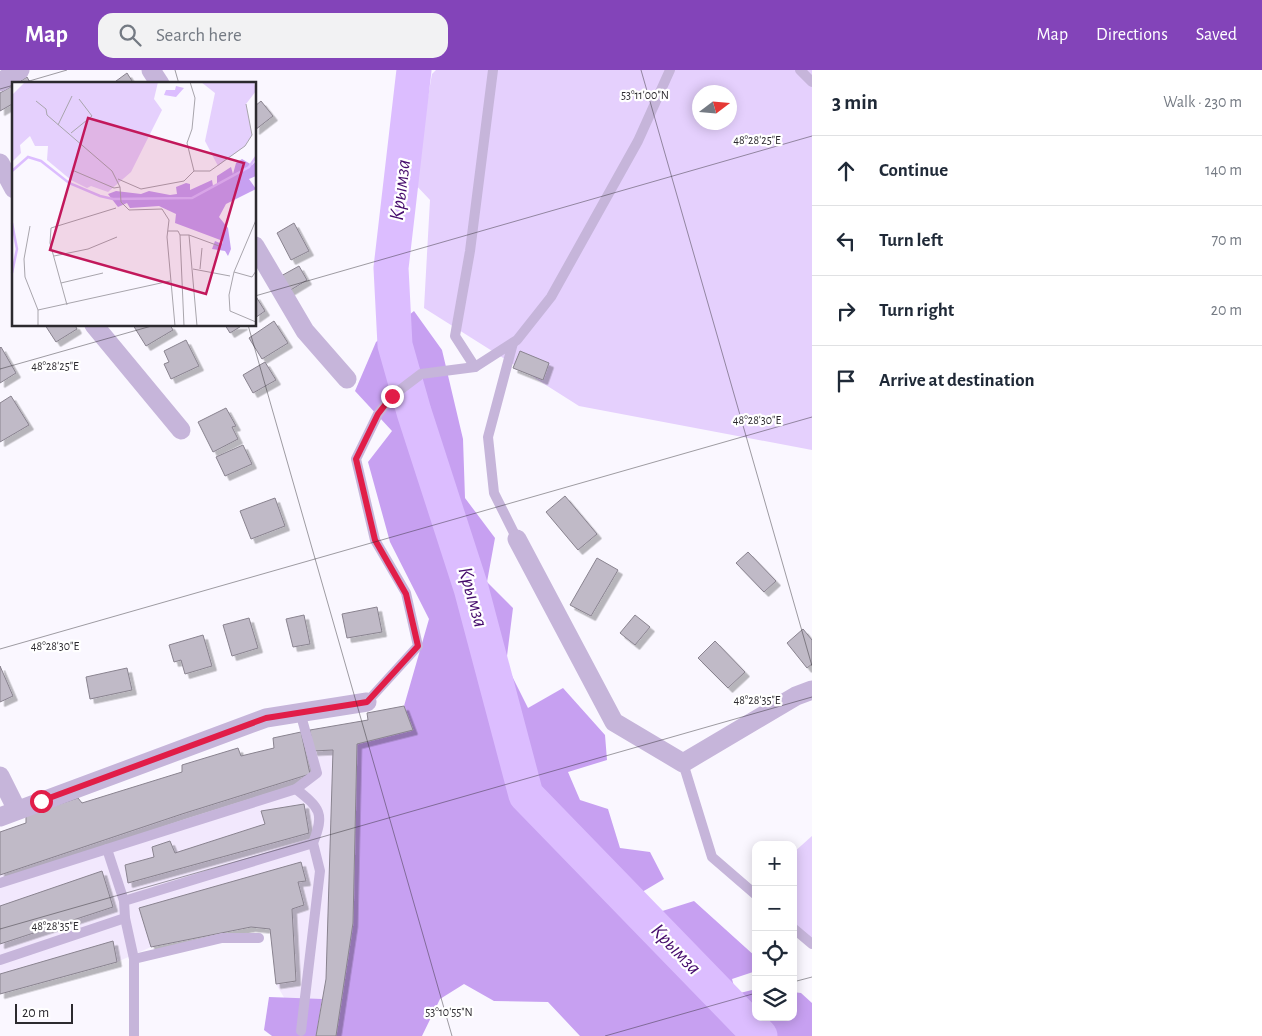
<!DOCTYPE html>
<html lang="en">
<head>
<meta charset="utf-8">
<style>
	:root { --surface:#fff; --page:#f2f2f3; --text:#1f2937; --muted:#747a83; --line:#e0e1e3; --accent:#8344b9 }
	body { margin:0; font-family:"Alegreya Sans",sans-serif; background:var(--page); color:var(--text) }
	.controls { position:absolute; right:15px; bottom:15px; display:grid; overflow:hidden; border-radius:10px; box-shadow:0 2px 12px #0003 }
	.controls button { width:45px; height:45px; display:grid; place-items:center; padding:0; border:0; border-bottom:1px solid var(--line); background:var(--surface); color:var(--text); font:25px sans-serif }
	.compass { position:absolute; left:692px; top:15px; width:45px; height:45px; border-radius:50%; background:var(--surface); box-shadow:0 2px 12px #0003; rotate:74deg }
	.scale { position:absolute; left:15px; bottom:12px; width:58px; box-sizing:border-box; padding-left:5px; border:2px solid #2c2a2f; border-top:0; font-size:14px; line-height:18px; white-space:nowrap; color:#2c2a2f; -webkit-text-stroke:4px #fff; paint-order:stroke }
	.stop { position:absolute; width:15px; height:15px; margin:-11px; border:4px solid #e11d48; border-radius:50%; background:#fff }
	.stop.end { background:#e11d48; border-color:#fff; box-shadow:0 1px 5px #0008 }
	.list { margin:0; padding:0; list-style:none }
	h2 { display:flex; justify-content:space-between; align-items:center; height:65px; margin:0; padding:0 20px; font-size:21px }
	h2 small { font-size:16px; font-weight:400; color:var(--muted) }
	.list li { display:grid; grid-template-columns:32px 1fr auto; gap:15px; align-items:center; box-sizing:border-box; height:70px; padding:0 20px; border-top:1px solid var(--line) }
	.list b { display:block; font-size:19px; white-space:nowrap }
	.list em { font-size:16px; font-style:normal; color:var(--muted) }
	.icon { flex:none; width:28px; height:28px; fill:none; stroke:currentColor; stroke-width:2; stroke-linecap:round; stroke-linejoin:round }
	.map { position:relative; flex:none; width:812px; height:966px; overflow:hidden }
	header { display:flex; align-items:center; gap:30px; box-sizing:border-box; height:70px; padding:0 25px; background:var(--accent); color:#fff }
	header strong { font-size:24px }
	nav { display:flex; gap:28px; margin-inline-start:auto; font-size:18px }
	.search { width:350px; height:45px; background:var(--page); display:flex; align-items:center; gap:12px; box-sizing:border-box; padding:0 18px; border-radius:15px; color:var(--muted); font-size:19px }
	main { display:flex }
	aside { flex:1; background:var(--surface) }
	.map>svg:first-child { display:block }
	.built { fill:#f2e8fd }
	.green { fill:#e5d0fd; fill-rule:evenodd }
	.forest { fill:#c7a0f1 }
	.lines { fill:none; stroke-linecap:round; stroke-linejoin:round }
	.river { stroke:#dcbdff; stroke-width:35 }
	.building { fill:#c0bac7; stroke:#89838f; filter:url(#shadow) }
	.lane { stroke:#c6b5da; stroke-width:10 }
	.street { stroke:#c6b5da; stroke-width:19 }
	.route { stroke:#e11d48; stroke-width:6 }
	.ticks { fill:none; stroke:#2c2a2f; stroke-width:1; stroke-opacity:0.45 }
	.labels { text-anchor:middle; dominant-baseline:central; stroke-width:4.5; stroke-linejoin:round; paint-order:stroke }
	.water-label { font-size:21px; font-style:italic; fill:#450b6c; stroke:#fff }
	.inset-river { fill:none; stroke:#dcbdff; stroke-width:2.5 }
	.inset-road { fill:none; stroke:#a8a5ac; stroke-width:1 }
	.view { fill:#c2185b; fill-opacity:0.15; stroke:#c2185b; stroke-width:2.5 }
	.inset-edge { fill:none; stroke:#2c2a2f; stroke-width:2.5 }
	.ticks-label { font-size:12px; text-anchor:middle; fill:#2c2a2f; stroke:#fff; stroke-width:4.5; stroke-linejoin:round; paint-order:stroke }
</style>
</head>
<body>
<header>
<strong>Map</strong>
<div class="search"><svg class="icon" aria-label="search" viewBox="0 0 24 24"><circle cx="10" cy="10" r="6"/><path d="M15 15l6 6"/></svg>Search here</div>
<nav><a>Map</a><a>Directions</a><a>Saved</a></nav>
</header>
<main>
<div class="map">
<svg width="812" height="966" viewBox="0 0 812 966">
	<defs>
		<filter id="shadow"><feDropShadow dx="4.5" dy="4.5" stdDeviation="0" flood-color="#0004"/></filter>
	</defs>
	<rect width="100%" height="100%" fill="#faf7ff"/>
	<polygon class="built" points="301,662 345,669 342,907 318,966 307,966 276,914 275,840 151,877 117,892 0,919 0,782 267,696"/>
	<g class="green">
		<path d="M436,0H812V380L579,336L424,238L430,130L413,112L432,4ZM700,22H730V52H700Z"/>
		<polygon points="812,766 812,874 793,858 793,783"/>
	</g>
	<g class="forest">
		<polygon points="414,241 442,280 463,369 465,428 495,468 487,512 513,538 506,594 528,638 563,618 605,665 607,690 568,702 580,730 608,739 620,778 650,782 664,809 632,828 637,849 694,831 756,887 756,901 732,909 736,924 756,919 756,947 793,947 793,922 801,923 812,933 812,966 580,966 548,932 494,931 464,914 440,929 422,966 336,966 353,853 357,674 413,660 404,636 429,549 390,472 368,392 392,361 355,321 376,272"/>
		<polygon points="269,927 322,929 316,966 272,966 264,960"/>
	</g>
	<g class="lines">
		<polyline class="river" points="414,0 391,198 395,275 414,342 471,518 526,725 760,966"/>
	</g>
	<g class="building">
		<polygon points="127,3 134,14 112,14"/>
		<polygon points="27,7 31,14 16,14"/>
		<polygon points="14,15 14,33 0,41 0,23"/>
		<polygon points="261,31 273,46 255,60 255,36"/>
		<polygon points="294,153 309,181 291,190 277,163"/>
		<polygon points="299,196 307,210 289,221 281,206"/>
		<polygon points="255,225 265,241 255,248"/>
		<polygon points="274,251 288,273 262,289 249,268"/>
		<polygon points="45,255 75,255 77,259 56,272"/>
		<polygon points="133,255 170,255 173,260 146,276"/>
		<polygon points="225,255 243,255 230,263"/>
		<polygon points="186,270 199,296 171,309 164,294 169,292 164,281"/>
		<polygon points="1,277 16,303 0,313 0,278"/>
		<polygon points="520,281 549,293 543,310 513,298"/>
		<polygon points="265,292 276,310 253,323 243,305"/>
		<polygon points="11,326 29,355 0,372 0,333"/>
		<polygon points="226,338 236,356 232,357 238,369 213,382 198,352"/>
		<polygon points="243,375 252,394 225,406 216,387"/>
		<polygon points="565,426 597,464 578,480 546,442"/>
		<polygon points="275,428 285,456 251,469 240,441"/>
		<polygon points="748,482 776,511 764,522 736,493"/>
		<polygon points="597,488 618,500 591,546 570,535"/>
		<polygon points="377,537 382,562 347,568 342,544"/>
		<polygon points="304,545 310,574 293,577 286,549"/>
		<polygon points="635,545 650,557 635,575 620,563"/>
		<polygon points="249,548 258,578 232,586 223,555"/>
		<polygon points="803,559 812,570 812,594 807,598 787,573"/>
		<polygon points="203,565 212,596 185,604 181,590 174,592 169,575"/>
		<polygon points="715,571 745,602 728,618 698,588"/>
		<polygon points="0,596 13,626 0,632"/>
		<polygon points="127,598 132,620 90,629 86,607"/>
		<polygon points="404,636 413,660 357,674 353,853 336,966 316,966 326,909 333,680 313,681 310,660 368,650 367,643"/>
		<polygon points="301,662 310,704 182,744 0,805 0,762 26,753 26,745 78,728 82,733 182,702 182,695 238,678 241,686 274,678 273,668"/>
		<polygon points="304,734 309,763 128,813 125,795 154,787 152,777 170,771 175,783 265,754 261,741"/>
		<polygon points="301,792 306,811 298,812 304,835 292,839 296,911 276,914 270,859 251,857 151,877 139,838"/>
		<polygon points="102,801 113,837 0,874 0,836"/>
		<polygon points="113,871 117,892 0,924 0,904"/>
	</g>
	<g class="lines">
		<g class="lane">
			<polyline points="800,0 812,12"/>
			<polyline points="513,273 488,367 494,423 517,469"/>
			<polyline points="475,297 455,266 470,181 493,0"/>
			<polyline points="367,632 418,576 406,523 375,470 356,389 378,344 392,326 421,304 475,297 517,270 551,227 638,71 670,0"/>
			<polyline points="683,693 712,787 756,825"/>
			<polyline points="107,779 124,831"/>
			<polyline points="0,813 296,719 317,703 300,642"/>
			<polyline points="125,848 134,889 134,966"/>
			<polyline points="793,858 812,874"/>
			<polyline points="134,889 222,868 259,868"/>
			<path d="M0,890L125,848L124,831L313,773C325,743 320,738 296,719"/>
			<polyline points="301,961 320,801 313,773"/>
		</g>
		<g class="street">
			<polyline points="151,0 160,14"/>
			<polyline points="0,12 20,0"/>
			<polyline points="0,93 14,119"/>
			<polyline points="255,176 305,261 347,309"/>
			<polyline points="94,255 181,360"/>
			<polyline points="517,469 614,652 683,693 796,626 812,620"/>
			<polyline points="0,706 17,740"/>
			<polyline points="0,747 266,648 367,632"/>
		</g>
	</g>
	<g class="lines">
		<polyline class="route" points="41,731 266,648 367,632 418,576 406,524 375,470 356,389 378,344 392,326"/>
	</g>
	<path class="ticks" d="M175,0L179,14M641,0L812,596M19,14L67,0M0,19L14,15M255,226L812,66M248,255L452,966M0,299L155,255M0,579L812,347M0,859L812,627M793,912L812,907M605,966L756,923"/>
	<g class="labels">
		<g class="water-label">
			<text transform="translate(400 120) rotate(-83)">Крымза</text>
			<text transform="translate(473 527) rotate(74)">Крымза</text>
			<text transform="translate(676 879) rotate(46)">Крымза</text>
		</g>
	</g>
	<g transform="translate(12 12)">
		<rect width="244" height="244" fill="#faf7ff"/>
		<path d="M13,0H146L142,17L150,28L119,90L96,110L79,104L75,106L59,98L35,78L36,64H23L18,54L8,63L9,71L0,80V13ZM189,0H242L244,9L234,22L240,53L233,64L206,84L193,59L203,11Z" fill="#e5d0fd"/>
		<path d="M230,77L240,83L244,79V94L237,97L244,107L214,122L207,135L216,146L219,167L216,174L213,169L200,167L203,159L210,162L211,159L163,141L164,132L147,124L118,126L115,121L106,125L96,112L104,109L129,112L137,109L158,113L165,112L164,105L174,101L178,102V108L200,98L201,104H205V94L219,85L221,92L224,81Z" fill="#c7a0f1"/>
		<path d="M164,4L172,6L164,15L152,13L154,8H163Z" fill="#dcbdff"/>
		<path class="inset-river" d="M0,89L16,75L29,79L57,101L88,114L101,117L180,116L237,85L244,75M0,141L5,167L0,191"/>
		<path class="inset-road" d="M178,0L183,16L180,47L175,61L182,89M24,19L34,27L35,33L100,89L108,105L109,120L117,128L150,127L157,138L155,155L163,244M46,43L60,14M59,51L80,34L67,17M60,88L102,106L108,105M106,97L129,107L172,99L182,89H198L233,64L240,53L234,22M244,138L222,190L217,213L218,229L244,240M18,144L12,177L13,195L26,228L158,199M156,149H166L168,153L172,244M168,153H177L185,244M177,153L207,164M42,174L76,167L105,155M181,187L218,194M188,187L190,166M222,190L240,195L244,189M49,201L91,191M55,223L38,161L39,146L104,126M26,244V228M145,244H162"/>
		<path class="view" d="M76,36L232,81L194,212L38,168Z"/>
		<rect width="244" height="244" class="inset-edge"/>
	</g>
	<g class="ticks-label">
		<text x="645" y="29">53°11'00"N</text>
		<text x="757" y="74">48°28'25"E</text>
		<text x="55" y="300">48°28'25"E</text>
		<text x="757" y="354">48°28'30"E</text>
		<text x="55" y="580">48°28'30"E</text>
		<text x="757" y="634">48°28'35"E</text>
		<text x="55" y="860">48°28'35"E</text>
		<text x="449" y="946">53°10'55"N</text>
	</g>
</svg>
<div class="controls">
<button>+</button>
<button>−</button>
<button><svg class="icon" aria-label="locate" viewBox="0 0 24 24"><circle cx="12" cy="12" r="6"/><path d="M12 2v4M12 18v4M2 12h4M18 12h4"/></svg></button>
<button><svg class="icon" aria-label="layers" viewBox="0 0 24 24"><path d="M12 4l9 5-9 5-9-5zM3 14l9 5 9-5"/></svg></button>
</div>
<svg class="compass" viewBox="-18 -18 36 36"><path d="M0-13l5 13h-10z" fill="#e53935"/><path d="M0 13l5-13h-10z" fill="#747a83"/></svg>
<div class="scale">20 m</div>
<div class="stop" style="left:41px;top:731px"></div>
<div class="stop end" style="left:392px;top:326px"></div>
</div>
<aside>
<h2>3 min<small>Walk · 230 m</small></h2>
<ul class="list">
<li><svg class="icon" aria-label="ahead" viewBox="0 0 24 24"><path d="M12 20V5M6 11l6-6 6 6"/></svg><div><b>Continue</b></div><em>140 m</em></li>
<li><svg class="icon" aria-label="left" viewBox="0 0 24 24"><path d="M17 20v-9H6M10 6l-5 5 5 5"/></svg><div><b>Turn left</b></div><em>70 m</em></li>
<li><svg class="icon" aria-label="right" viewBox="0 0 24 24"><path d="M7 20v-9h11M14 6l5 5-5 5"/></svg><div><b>Turn right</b></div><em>20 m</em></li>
<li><svg class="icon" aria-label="arrive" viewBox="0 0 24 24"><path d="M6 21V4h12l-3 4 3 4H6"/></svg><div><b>Arrive at destination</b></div></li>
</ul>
</aside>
</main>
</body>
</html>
